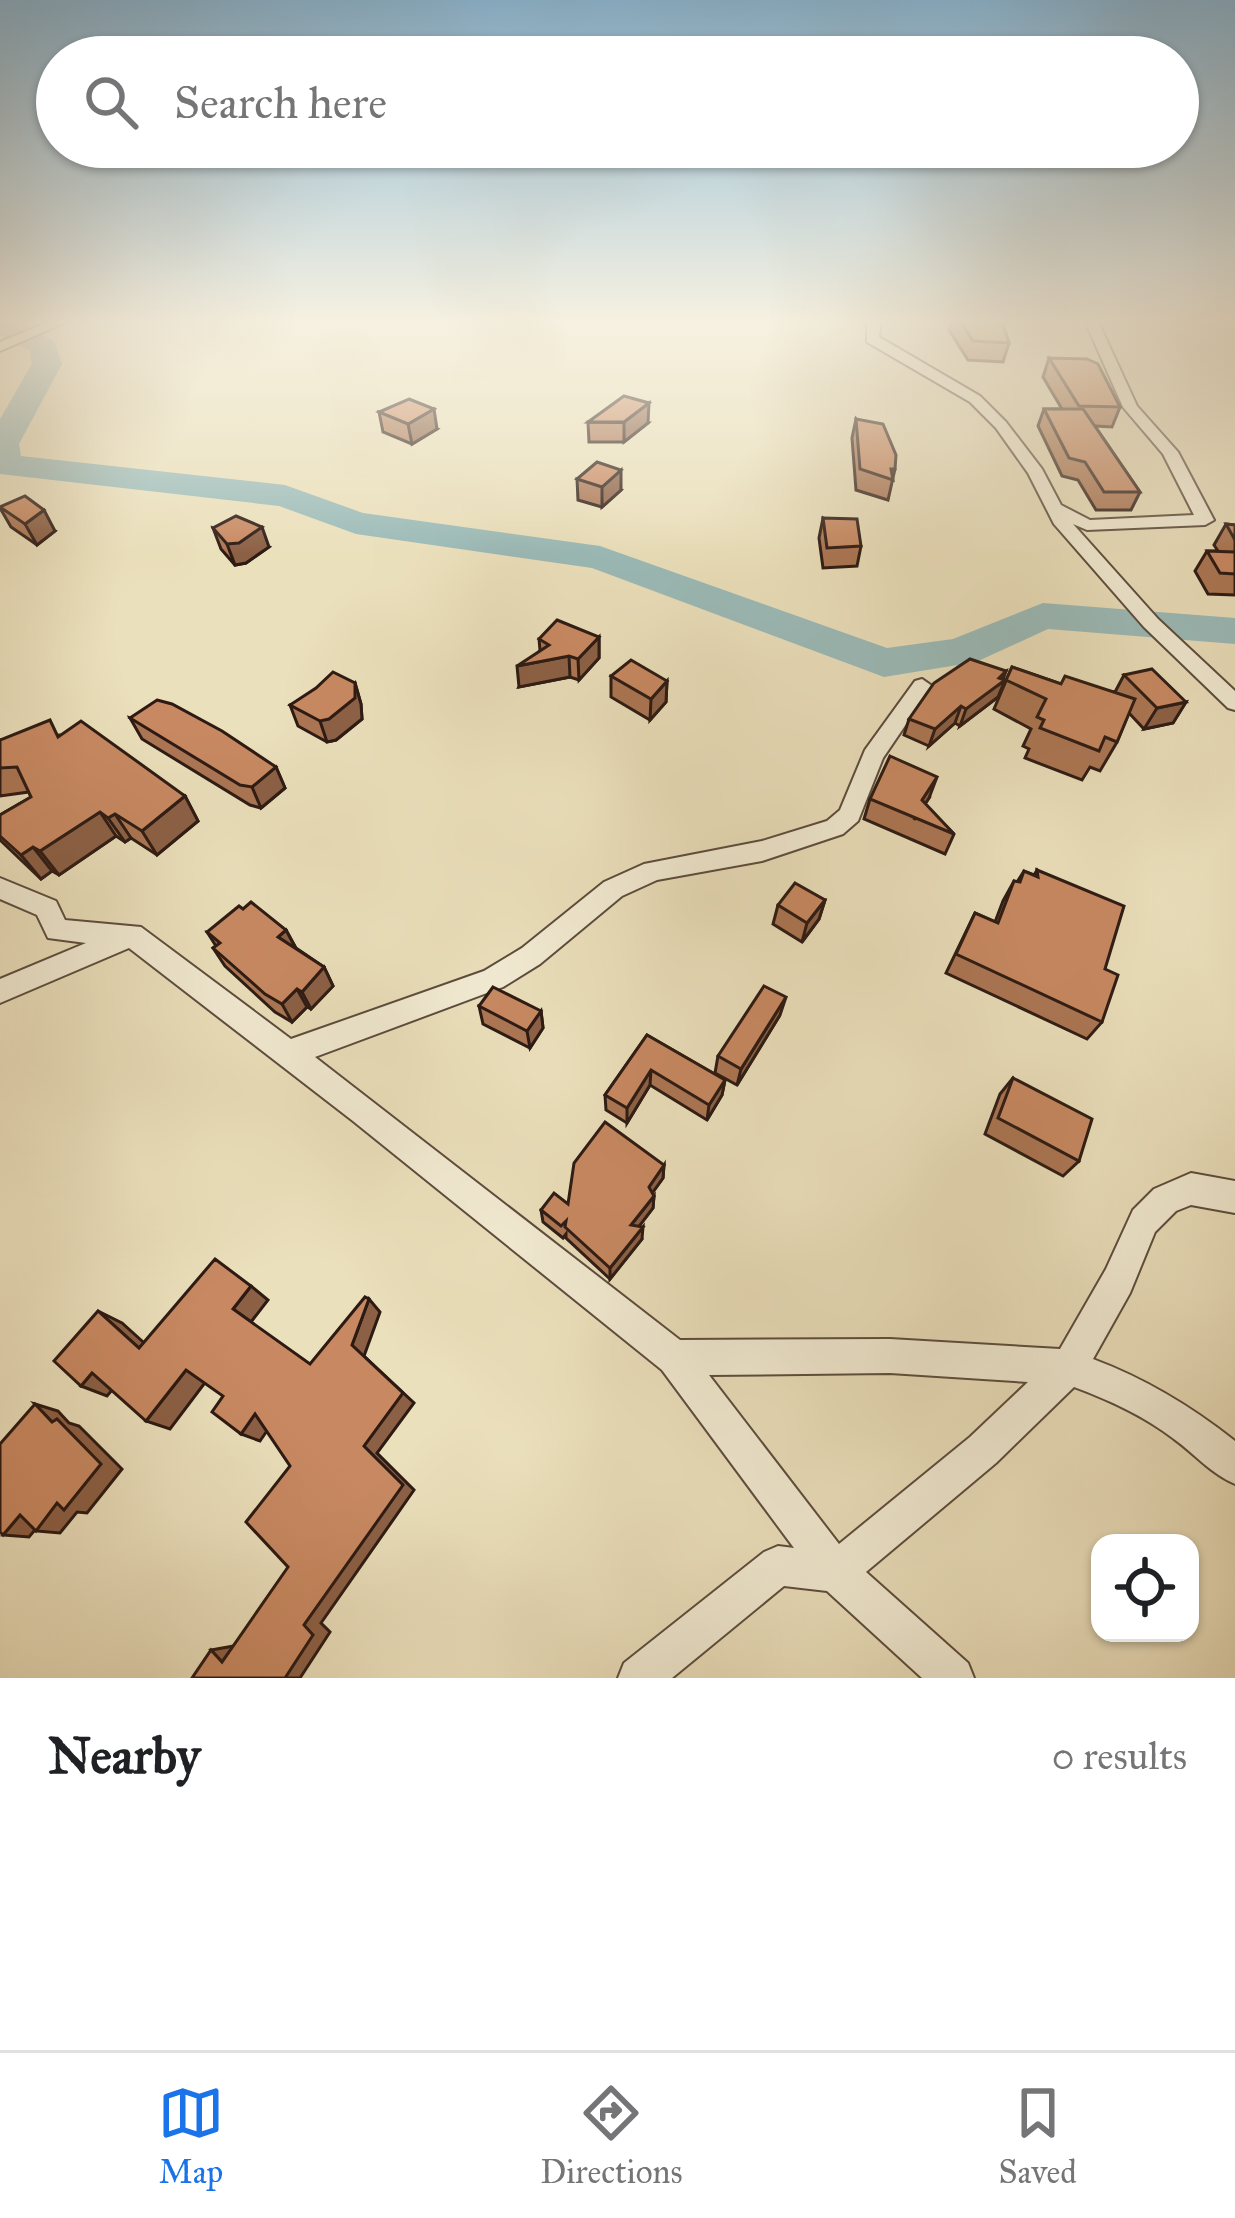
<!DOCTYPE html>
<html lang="en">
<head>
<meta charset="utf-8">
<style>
	:root { --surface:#fff; --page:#f6f6f6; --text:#202124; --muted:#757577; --line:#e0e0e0; --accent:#1a73e8 }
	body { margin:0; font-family:"IM FELL Great Primer",serif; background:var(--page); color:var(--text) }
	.controls { position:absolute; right:36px; bottom:36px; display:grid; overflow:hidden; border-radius:24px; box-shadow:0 3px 9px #0004 }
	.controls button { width:108px; height:108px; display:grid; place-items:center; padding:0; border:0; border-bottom:3px solid var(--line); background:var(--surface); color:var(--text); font:60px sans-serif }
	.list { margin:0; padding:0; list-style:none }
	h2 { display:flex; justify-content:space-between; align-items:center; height:156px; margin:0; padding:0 48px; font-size:51px }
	h2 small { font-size:39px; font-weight:400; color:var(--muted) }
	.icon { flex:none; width:66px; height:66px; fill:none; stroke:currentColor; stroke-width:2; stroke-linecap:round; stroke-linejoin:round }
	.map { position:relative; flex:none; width:1235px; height:1678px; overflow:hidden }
	.search { position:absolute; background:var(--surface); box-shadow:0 3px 9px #0004; left:36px; right:36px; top:36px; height:132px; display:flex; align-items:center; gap:30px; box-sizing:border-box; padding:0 42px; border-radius:66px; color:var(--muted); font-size:45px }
	.sheet { height:372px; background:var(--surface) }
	nav { display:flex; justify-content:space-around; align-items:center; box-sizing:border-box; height:168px; border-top:3px solid var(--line); background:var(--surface); font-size:33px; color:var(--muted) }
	nav a { display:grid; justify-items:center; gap:6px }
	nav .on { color:var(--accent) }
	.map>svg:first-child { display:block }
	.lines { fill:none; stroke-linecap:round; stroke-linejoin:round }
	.river { fill:#9bbbb9; fill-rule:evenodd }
	.minor-casing { stroke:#5c4c3d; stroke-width:4 }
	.minor { fill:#f2ebd3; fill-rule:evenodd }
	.wall { fill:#ac7654; stroke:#2c1a13; stroke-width:3 }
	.shaded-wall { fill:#8c6045; stroke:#2c1a13; stroke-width:3 }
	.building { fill:#c88962; stroke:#2c1a13; stroke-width:3 }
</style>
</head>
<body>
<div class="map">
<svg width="1235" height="1678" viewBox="0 0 1235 1678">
	<rect width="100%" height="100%" fill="#ebe0bc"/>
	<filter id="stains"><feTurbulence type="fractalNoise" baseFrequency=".00167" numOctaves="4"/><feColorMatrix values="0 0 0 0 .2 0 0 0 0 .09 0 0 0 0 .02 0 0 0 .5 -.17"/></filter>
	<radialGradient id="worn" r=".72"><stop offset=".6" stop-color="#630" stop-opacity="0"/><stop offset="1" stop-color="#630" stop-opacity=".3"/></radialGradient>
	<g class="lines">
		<polygon class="river" points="0,319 11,319 54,341 62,364 19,444 21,456 285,485 363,513 600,546 887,648 953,639 1043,603 1235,618 1235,644 1048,629 976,662 884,677 592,568 356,534 279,506 0,474 0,419 32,364 30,351 0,335"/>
		<defs>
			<g id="minor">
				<polygon points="55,319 73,319 0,351 0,342"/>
				<polygon points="867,319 881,319 879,337 980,396 1006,422 1042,469 1061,505 1090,520 1194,515 1163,454 1123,407 1084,319 1097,319 1137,406 1178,452 1214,520 1205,525 1087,530 1073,524 1158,619 1235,691 1235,710 1228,708 1144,627 1054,524 1028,473 996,428 970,402 867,342"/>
				<path d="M922,679L932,686L883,758L858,821L843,834L762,861L657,880L622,896L540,964L503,987L315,1057L680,1340L890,1339L1060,1349L1106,1269L1133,1210L1154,1189L1191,1173L1235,1181V1213L1191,1205L1176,1211L1155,1232L1130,1293L1093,1359C1146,1379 1191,1406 1235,1441V1484C1211,1474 1195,1454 1174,1439C1144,1416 1109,1400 1074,1387L996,1463L866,1572L968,1663L974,1678H922L827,1591L784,1586L672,1678H618L624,1663L764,1552L778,1546L794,1548L662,1370L353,1121L129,948L0,1003V979L86,943L48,938L37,915L0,899V878L56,901L65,920L141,927L291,1039L484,971L522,948L604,882L644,864L762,841L827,821L840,810L865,750L915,681ZM890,1373L1028,1382L970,1437L839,1544L709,1375Z"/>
			</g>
		</defs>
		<use href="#minor" class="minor-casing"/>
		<use href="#minor" class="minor"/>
	</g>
	<g class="wall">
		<polygon points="952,319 1001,319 1009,343 1003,362 968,360 949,330"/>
		<polygon points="1049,358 1120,407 1112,427 1095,426 1140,492 1131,510 1096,510 1078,480 1062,476 1038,426 1044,409 1062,409 1043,377"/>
		<polygon points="379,412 437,429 412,444 383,432"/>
		<polygon points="856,419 895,469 888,500 856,490 852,438"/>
		<polygon points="588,422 648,423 624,442 589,442"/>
		<polygon points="577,479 621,490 602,507 578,500"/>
		<polygon points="0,508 55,531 37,545 11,527"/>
		<polygon points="823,518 861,546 857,566 823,568 819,538"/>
		<polygon points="1226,524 1235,525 1235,595 1208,594 1195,571 1207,551 1218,551 1214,545"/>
		<polygon points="213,528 269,547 246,563 235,565 221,549"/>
		<polygon points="599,637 599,658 579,680 570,677 519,687 540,650 539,639"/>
		<polygon points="1012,667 1061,684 1115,692 1124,675 1186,702 1173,723 1144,729 1129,713 1117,742 1100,771 1090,767 1082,780 1025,758 1029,749 1023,746 1031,729 994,709"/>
		<polygon points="1006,671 1003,679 1005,680 998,697 960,726 955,723 929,746 904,735 909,719"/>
		<polygon points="611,676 667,681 666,702 650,720 611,697"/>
		<polygon points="355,683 361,704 362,719 336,740 327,742 298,726 290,705"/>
		<polygon points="130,718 276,767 285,788 261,808 250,805 142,739"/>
		<polygon points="60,735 185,796 198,821 157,855 131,838 125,842 116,836 59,875 52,871 41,879 0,840 0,815 31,797 29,792 0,796 0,740"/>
		<polygon points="929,798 925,804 954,834 945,854 864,819 870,799"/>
		<polygon points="1037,870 1105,969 1102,1022 1087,1039 946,973 975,913 995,922 1003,901 1014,881 1017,882 1024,871 1034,875"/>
		<polygon points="825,900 819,919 802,942 773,924 778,905"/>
		<polygon points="286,930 296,948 324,967 333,986 311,1009 307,1007 292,1022 275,1012 225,966 213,948 216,946 207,932"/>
		<polygon points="479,1006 541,1011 543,1028 530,1048 483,1024"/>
		<polygon points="780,1015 737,1085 715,1073 718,1056"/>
		<polygon points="647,1035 725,1080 722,1095 707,1120 650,1085 627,1123 606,1110 605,1095"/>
		<polygon points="1013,1078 1079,1161 1063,1176 985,1134 1000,1094"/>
		<polygon points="664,1165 663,1178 652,1193 654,1196 653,1208 638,1227 642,1239 610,1279 566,1238 566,1234 563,1238 543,1222 541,1210 568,1204"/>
	</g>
	<g class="shaded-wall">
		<polygon points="649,403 648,423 624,442 624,422"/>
		<polygon points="434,409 437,429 412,444 408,424"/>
		<polygon points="621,470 621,490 602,507 602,487"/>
		<polygon points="44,510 55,531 37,545 25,524"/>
		<polygon points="262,527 269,547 246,563 235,565 227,544"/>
		<polygon points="599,637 599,658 579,680 578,659"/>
		<polygon points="569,656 570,677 519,687 517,666"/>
		<polygon points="1006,671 1001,683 1005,680 998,697 960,726 966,709"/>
		<polygon points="667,681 666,702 650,720 651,699"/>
		<polygon points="355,683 361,704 362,719 336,740 327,742 320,721"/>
		<polygon points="1186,702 1173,723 1144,729 1157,708"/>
		<polygon points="961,706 955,723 929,746 935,729"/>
		<polygon points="276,767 285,788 261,808 252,787"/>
		<polygon points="937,777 929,798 914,820 922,800"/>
		<polygon points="185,796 198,821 157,855 142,831"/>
		<polygon points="100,812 116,836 59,875 40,851"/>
		<polygon points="115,814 131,838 125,842 108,818"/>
		<polygon points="33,847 52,871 41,879 21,855"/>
		<polygon points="825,900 819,919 802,942 807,923"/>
		<polygon points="286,930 296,949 278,937"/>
		<polygon points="324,967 333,986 311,1009 302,992"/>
		<polygon points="297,989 307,1007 292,1022 282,1004"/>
		<polygon points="786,997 780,1015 737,1085 741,1069"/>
		<polygon points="541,1011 543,1028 530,1048 527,1031"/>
		<polygon points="651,1070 650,1085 627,1123 627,1108"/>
		<polygon points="725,1080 722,1095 707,1120 709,1105"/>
		<polygon points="664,1165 663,1178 648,1199 649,1187"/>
		<polygon points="654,1196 653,1208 631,1237 631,1225"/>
		<polygon points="643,1227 642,1239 610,1279 610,1268"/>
		<polygon points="251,1286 268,1300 251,1322 233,1309"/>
		<polygon points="369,1299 380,1312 364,1356 414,1403 377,1453 414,1490 321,1623 330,1632 300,1678 285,1678 364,1446 352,1345"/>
		<polygon points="98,1311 122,1323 162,1359 139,1348"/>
		<polygon points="186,1370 207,1380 170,1429 146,1421"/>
		<polygon points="92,1373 117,1384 107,1396 81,1386"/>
		<polygon points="35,1404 58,1411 69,1423 79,1426 122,1469 87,1513 77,1512 60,1533 36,1531 52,1422"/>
		<polygon points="255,1414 273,1422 260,1441 241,1434"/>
		<polygon points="20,1515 45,1518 29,1537 3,1535"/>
		<polygon points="234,1646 222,1662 211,1650"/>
	</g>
	<g class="building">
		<polygon points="959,319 1001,319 1009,343 973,341"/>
		<polygon points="1049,358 1087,359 1098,364 1120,407 1079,406"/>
		<polygon points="624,396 649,403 624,422 588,422"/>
		<polygon points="409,399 434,409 408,424 379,412"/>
		<polygon points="1044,409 1083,409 1140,492 1104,492 1085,462 1069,458"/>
		<polygon points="856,419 883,424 896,455 895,469 891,469 893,480 860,469"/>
		<polygon points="597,462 621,470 602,487 577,479"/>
		<polygon points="25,496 44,510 25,524 0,507"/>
		<polygon points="236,516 262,527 239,543 227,544 213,528"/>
		<polygon points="823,518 857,519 861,546 827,548"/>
		<polygon points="1226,524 1235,525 1235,540"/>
		<polygon points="1207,551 1235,552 1235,574 1220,573"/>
		<polygon points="557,620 599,637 578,659 569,656 517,666 549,645 539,639"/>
		<polygon points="970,659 1006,671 999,678 1005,680 966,709 961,706 935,729 909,719 934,683"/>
		<polygon points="631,660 667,681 651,699 611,676"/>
		<polygon points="1012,667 1061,684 1065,676 1135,699 1117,742 1105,737 1099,751 1040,728 1044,720 1037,717 1046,699 1006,680"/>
		<polygon points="1152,669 1186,702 1157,708 1124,675"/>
		<polygon points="333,672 355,683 355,698 329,719 320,721 290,705 316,688"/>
		<polygon points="157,700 172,704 222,731 276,767 252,787 240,785 130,718"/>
		<polygon points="50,720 58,737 81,721 185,796 142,831 115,814 108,818 100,812 40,851 33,847 21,855 0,836 0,815 31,797 17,767 0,768 0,740"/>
		<polygon points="890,756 937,777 922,800 954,834 870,799"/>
		<polygon points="1037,870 1124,906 1105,969 1118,975 1102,1022 956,954 975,913 998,923 1014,881 1020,882 1024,871 1038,877"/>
		<polygon points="795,883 825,900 807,923 778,905"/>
		<polygon points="251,902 286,930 278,937 324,967 302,992 297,989 282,1004 265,994 213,948 220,943 207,932 239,906 243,909"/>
		<polygon points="764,986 786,997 741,1069 718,1056"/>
		<polygon points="493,987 541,1011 527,1031 479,1006"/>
		<polygon points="647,1035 725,1080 709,1105 651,1070 627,1108 605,1095"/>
		<polygon points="1013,1078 1092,1119 1079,1161 998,1118"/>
		<polygon points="605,1122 664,1165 649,1187 654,1196 631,1225 643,1227 610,1268 565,1227 566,1221 561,1226 541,1210 554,1193 568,1204 574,1163"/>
		<polygon points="215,1259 251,1286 233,1309 310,1364 365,1297 369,1299 352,1345 403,1393 364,1446 403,1485 304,1625 313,1635 285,1678 192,1678 211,1650 222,1662 288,1567 246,1522 290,1466 255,1414 241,1434 212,1412 223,1396 186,1370 146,1421 92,1373 81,1386 54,1361 98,1311 139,1348"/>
		<polygon points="35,1404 52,1422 57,1419 101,1464 64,1510 57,1503 36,1531 20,1515 3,1535 0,1532 0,1444"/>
	</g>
	<linearGradient id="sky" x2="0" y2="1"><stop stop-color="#89b7d5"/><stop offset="0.58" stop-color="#f6f1e1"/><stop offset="1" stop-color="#f6f1e1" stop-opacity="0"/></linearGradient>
	<rect width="1235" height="554" fill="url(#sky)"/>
	<rect width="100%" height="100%" filter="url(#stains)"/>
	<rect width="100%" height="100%" fill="url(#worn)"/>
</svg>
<div class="controls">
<button><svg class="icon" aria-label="locate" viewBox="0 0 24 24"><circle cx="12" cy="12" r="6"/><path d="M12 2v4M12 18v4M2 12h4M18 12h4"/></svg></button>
</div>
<div class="search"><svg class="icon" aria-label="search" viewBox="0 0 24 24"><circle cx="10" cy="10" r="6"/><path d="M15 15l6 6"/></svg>Search here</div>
</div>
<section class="sheet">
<h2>Nearby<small>0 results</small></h2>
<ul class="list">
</ul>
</section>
<nav>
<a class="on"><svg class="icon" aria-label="map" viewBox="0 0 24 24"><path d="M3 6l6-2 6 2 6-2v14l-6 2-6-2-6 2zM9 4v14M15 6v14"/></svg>Map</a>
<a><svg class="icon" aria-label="directions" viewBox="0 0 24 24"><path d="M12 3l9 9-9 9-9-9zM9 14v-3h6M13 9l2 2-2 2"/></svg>Directions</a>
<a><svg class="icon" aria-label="saved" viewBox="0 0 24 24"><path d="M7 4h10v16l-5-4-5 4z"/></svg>Saved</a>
</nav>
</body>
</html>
